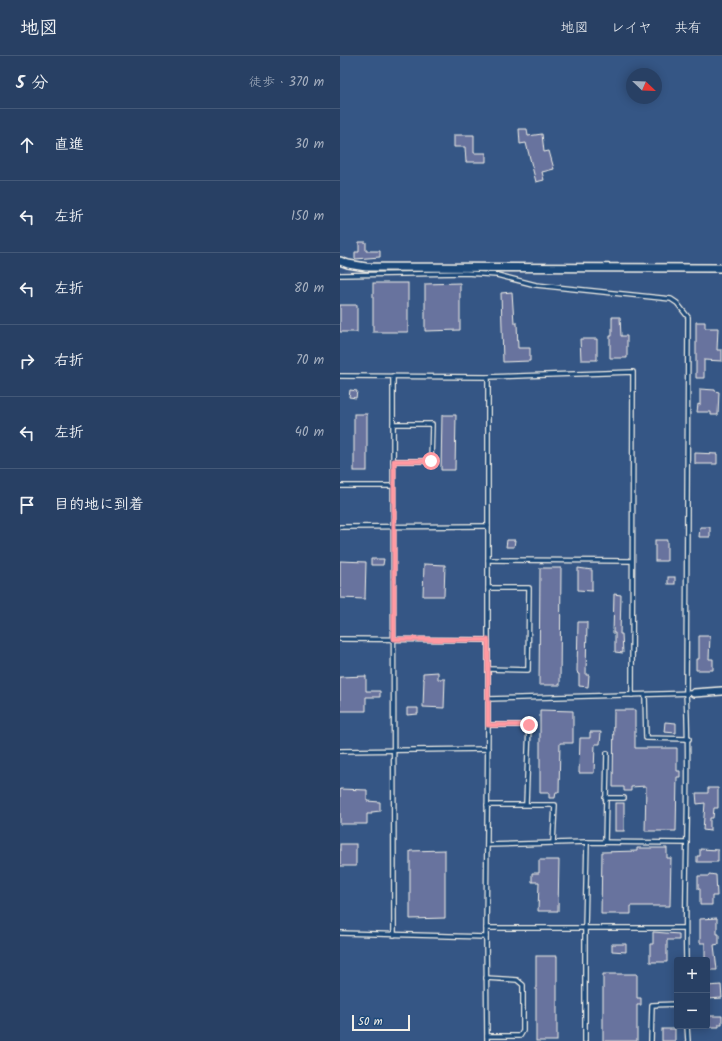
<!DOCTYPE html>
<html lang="ja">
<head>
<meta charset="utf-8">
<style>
	:root { --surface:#284064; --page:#344b6d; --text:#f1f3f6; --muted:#a5afbf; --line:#445978 }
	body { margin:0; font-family:Kalam,"Klee One",sans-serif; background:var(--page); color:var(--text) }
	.controls { position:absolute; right:12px; bottom:12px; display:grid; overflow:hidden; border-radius:4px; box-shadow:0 2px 10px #0003 }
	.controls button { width:36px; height:36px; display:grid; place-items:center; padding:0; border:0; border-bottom:1px solid var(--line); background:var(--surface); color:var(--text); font:20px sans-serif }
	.compass { position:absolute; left:286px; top:12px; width:36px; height:36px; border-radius:50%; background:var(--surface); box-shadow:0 2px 10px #0003; rotate:113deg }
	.scale { position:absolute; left:12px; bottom:10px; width:58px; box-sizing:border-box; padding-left:4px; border:2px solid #f4f1e8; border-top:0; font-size:11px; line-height:14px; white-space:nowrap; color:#f4f1e8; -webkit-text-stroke:3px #1f4a7a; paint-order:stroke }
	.stop { position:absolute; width:12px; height:12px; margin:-9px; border:3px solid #ff9aa2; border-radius:50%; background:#fff }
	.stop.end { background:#ff9aa2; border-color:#fff; box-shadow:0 1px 4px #0008 }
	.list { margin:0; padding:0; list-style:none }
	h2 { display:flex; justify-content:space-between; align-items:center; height:52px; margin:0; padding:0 16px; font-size:17px }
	h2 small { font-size:13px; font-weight:400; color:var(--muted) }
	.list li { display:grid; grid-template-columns:26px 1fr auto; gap:12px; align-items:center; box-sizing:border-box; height:72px; padding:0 16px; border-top:1px solid var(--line) }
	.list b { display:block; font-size:15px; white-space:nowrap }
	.list em { font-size:13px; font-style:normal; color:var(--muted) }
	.icon { flex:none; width:22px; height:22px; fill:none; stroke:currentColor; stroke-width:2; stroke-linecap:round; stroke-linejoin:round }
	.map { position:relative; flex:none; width:382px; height:985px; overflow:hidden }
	header { display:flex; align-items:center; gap:24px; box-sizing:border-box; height:56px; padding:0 20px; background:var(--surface); border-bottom:1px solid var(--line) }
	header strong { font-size:19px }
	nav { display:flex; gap:22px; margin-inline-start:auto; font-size:14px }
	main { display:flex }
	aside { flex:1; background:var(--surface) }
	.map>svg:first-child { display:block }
	.building { fill:#68739e; stroke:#f4f1e8 }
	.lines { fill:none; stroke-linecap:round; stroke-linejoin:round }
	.lane-casing { stroke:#f4f1e8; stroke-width:6 }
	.street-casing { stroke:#f4f1e8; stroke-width:10 }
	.lane { stroke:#1f4a7a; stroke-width:3.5 }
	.street { stroke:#1f4a7a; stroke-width:7 }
	.route { stroke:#ff9aa2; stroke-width:5 }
</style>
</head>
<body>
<header>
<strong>地図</strong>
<nav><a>地図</a><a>レイヤ</a><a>共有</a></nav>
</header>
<main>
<aside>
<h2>5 分<small>徒歩 · 370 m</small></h2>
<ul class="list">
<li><svg class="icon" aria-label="ahead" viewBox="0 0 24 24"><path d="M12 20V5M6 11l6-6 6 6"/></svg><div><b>直進</b></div><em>30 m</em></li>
<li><svg class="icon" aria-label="left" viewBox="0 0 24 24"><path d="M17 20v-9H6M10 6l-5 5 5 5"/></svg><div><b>左折</b></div><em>150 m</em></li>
<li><svg class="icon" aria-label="left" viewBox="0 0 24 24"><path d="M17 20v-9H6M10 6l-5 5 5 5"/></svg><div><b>左折</b></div><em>80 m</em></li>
<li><svg class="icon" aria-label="right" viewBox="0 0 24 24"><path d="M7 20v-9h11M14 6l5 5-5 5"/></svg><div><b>右折</b></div><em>70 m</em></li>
<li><svg class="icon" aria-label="left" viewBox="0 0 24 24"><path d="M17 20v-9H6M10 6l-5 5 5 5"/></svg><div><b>左折</b></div><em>40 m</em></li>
<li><svg class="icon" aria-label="arrive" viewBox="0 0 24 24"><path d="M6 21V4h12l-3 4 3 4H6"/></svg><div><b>目的地に到着</b></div></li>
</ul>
</aside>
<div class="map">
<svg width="382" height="985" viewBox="0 0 382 985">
	<rect width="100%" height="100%" fill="#355685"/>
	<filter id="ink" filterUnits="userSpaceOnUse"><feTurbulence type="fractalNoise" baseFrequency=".025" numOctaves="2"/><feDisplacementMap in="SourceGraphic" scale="8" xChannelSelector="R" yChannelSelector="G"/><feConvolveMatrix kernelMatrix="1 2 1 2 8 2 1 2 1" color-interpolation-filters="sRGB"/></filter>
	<g filter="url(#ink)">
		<g class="building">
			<polygon points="179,73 187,73 188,80 202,78 204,96 209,95 214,113 202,116 204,124 196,126 186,87 180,88"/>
			<polygon points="114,79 134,79 134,97 146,97 146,106 126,106 125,91 114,91"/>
			<polygon points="19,186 26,186 26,195 40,195 40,201 15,203 15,196 19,196"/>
			<rect x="33" y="227" width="35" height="49"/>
			<polygon points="120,227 120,274 85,275 85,228"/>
			<polygon points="172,236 174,267 177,267 178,292 190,292 190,305 163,306 161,237"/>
			<rect x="0" y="249" width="17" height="27"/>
			<polygon points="272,261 280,261 281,280 287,280 287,302 270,302 270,280 272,280"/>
			<polygon points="356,266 365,266 365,272 378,272 377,294 382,294 382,305 364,304 364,322 356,322"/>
			<polygon points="240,283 257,283 257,304 241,304"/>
			<polygon points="360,333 375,334 375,335 379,336 378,359 371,359 371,356 357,356 358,348 360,349"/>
			<polygon points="10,334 17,335 16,342 9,341"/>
			<rect x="14" y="358" width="13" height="57"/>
			<polygon points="102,359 116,359 115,414 101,414"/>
			<polygon points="355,397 377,398 377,408 355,408"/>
			<polygon points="360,471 370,471 370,481 359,481"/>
			<polygon points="167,484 175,484 174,491 166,491"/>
			<rect x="315" y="484" width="12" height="21"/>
			<polygon points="31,503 44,503 43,509 31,509"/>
			<polygon points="0,505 26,506 25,543 0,542"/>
			<polygon points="84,508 105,509 104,540 83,540"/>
			<polygon points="200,512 221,512 220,629 199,629"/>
			<polygon points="238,512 252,514 252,535 238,534"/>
			<rect x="328" y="521" width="7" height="7"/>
			<polygon points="274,538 281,539 280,578 282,578 283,597 275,596 275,577 273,577"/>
			<polygon points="238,566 247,566 246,619 249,619 248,631 239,630 239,618 238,618 237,615"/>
			<polygon points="359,580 370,580 369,603 373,603 373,614 356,614 356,603 359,603"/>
			<polygon points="98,616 98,623 105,623 104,652 83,651 84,623 83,623 83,617"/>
			<polygon points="26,620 26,635 40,635 40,641 26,641 26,655 0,655 0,621"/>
			<polygon points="67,652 78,652 78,658 67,659"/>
			<polygon points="200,654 233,655 233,687 220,687 219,736 216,736 215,742 209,742 209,737 200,737"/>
			<polygon points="274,654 295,654 295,692 337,692 337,715 340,715 340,721 337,721 336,775 305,775 306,730 291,731 291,735 284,735 284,731 273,731"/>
			<polygon points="325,666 336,667 336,677 324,676"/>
			<polygon points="250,676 261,676 260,688 255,688 254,717 239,717 240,682 250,682"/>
			<polygon points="368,732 378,732 378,752 374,752 373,762 370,762 370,775 363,774 365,747 357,748 356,737 368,737"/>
			<polygon points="0,733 27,734 27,745 40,746 40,755 32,756 32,758 27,758 27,768 0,768"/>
			<rect x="275" y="747" width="9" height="28"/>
			<rect x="0" y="788" width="16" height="22"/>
			<polygon points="297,792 327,792 327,802 331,802 330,850 291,850 291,858 261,858 262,796 297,795"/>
			<polygon points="360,793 378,794 378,806 357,806 357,800 360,800"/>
			<polygon points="105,794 105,862 70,863 70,795"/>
			<polygon points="199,804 219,804 218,855 198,855 199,826 192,826 192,817 199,817"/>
			<polygon points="369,818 376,819 377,840 372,840 372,849 360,849 360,833 358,833 358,820 369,820"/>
			<polygon points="377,862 377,878 379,878 379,888 374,889 377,914 367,914 367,903 365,903 365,887 360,887 360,863"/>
			<polygon points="313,876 339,878 339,884 327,884 327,906 310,906 310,888 313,888"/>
			<polygon points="272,888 286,888 286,896 272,895"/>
			<rect x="196" y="900" width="21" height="85"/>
			<polygon points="263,918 297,918 297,942 301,942 301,949 297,949 297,985 263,985"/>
			<polygon points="381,929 382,942 367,943 367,930"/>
			<polygon points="367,960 382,960 382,968 379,968 379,971 367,971"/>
			<rect x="322" y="973" width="13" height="12"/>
		</g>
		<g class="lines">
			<defs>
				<g id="lane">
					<path d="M0,219L126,217L157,219L196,229L331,243L337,247L348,261L346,637C351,726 344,815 346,904"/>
					<polyline points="0,320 148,321 293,316 292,639"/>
					<polyline points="53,320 54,879"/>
					<polyline points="53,368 92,368 91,405 53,405"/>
					<polyline points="0,430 53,430"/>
					<polyline points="0,471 148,470"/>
					<polyline points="148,504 292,505"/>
					<polyline points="148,532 189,532 188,614 148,613"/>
					<polyline points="0,583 148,584"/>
					<polyline points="305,639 306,682 349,683"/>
					<polyline points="148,643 354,637"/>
					<polyline points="148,669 189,669 186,748"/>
					<polyline points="0,695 148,693"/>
					<polyline points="265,742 284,742"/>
					<polyline points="147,749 215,749 213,787"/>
					<polyline points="265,786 267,697"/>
					<polyline points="147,789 247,786 347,787"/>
					<polyline points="146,872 345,872"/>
					<polyline points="0,877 146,881"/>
					<polyline points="146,922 177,924 183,929 183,975 180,980 147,980"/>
					<polyline points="347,970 348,985"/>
					<polyline points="147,985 146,881 148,669 148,321"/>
					<polyline points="245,985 245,872 247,786"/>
					<polyline points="311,985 312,949 337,948"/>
				</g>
				<g id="street">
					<polyline points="0,205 8,208 26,211 382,212"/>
					<polyline points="354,637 382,635"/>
				</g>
			</defs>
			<use href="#lane" class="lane-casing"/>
			<use href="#street" class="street-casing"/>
			<use href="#lane" class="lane"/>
			<use href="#street" class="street"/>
		</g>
	</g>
	<g class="lines" filter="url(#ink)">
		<polyline class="route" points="91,405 54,405 54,583 148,584 148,669 189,669"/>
	</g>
</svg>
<div class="controls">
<button>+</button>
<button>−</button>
</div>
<svg class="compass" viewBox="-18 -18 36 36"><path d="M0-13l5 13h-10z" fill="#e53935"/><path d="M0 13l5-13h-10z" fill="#a5afbf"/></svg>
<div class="scale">50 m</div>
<div class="stop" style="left:91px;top:405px"></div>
<div class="stop end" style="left:189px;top:669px"></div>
</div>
</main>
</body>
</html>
